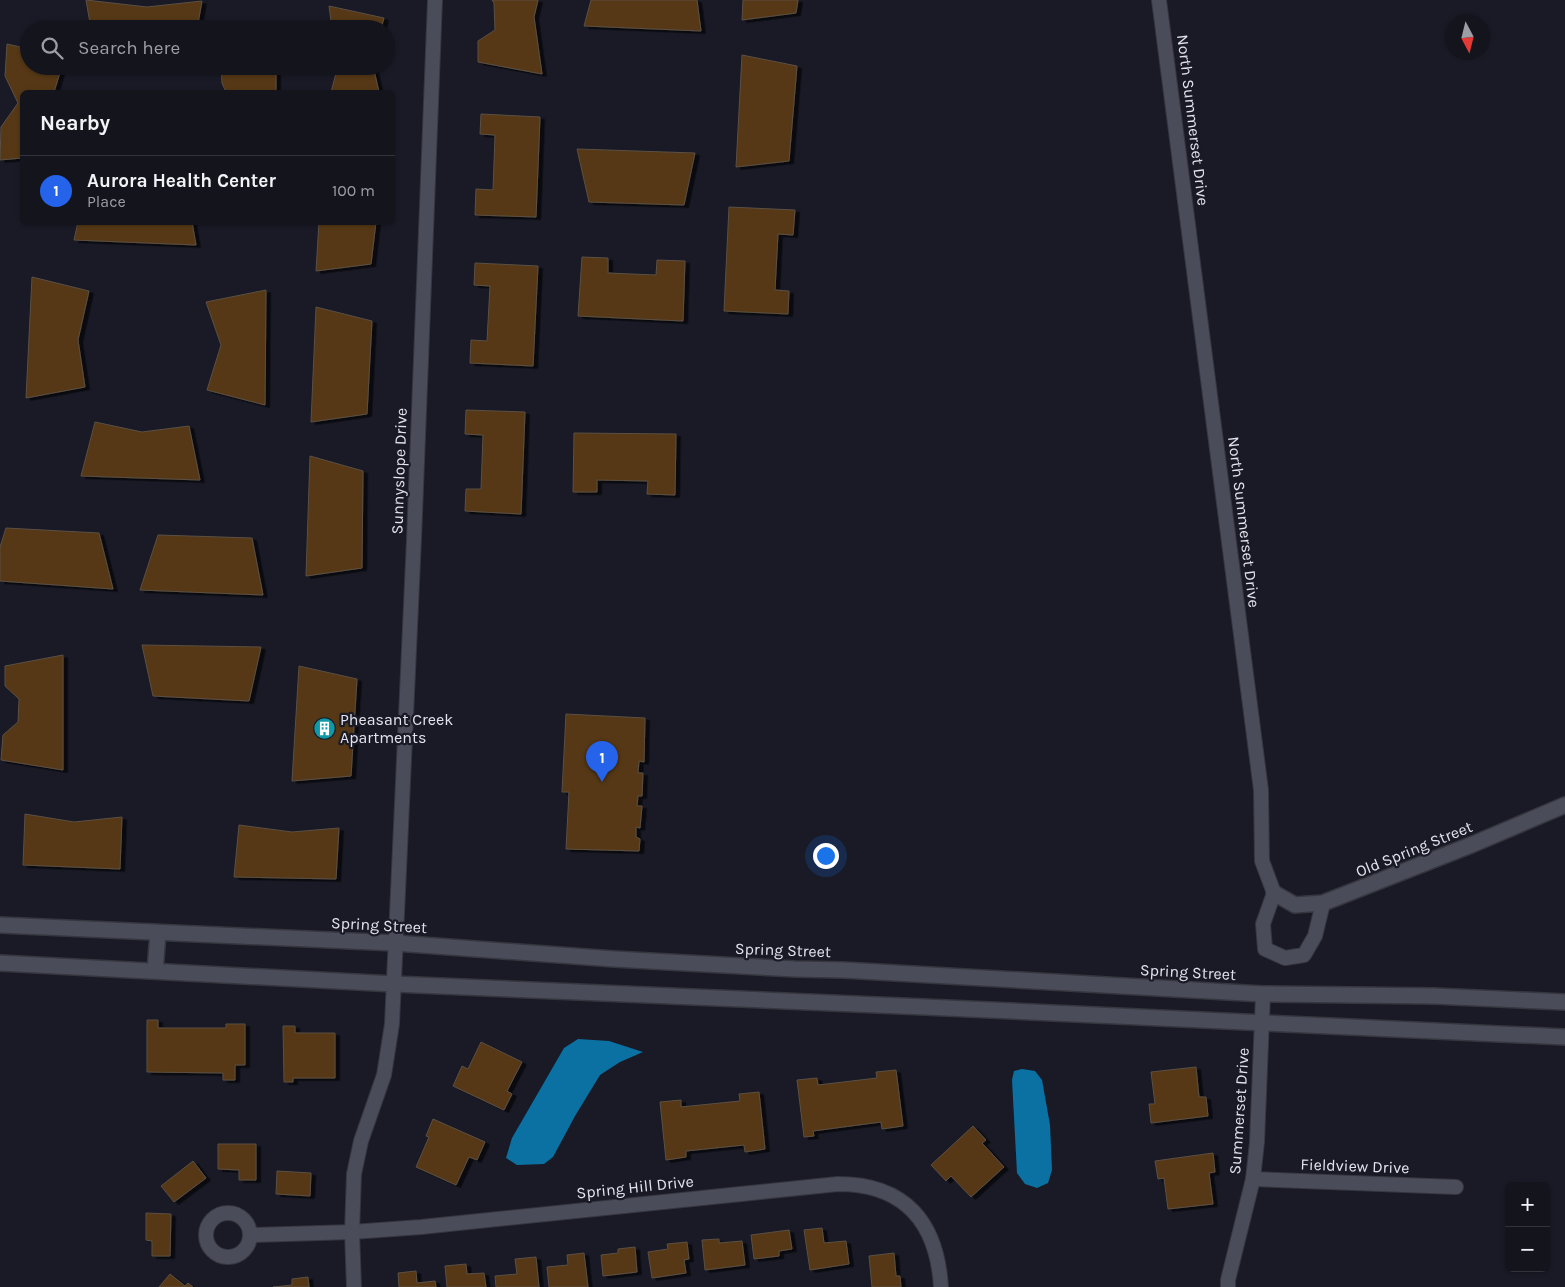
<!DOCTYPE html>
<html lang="en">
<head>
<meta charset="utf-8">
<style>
	:root { --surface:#13141c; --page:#202129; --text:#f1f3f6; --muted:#9d9ea3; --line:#32333b; --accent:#2563eb }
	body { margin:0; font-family:Karla,sans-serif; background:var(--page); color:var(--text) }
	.controls { position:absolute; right:15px; bottom:15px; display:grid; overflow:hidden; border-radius:8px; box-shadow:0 1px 4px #0004 }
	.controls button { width:45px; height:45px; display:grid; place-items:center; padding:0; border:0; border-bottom:1px solid var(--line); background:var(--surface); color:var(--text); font:25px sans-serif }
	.compass { position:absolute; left:1445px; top:15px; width:45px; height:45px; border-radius:50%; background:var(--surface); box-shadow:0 1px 4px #0004; rotate:173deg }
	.you { position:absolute; left:825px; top:855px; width:18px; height:18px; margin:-12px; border:4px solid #fff; border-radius:50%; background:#1a73e8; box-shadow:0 0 0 8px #1a73e833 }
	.badge { display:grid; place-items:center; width:32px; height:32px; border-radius:50%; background:var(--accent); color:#fff; font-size:16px; font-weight:700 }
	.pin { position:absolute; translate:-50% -41px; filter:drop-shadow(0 1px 2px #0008) }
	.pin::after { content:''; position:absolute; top:26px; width:18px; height:15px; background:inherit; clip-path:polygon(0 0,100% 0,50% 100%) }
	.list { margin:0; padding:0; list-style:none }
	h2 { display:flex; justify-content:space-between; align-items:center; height:65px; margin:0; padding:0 20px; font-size:21px }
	h2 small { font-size:16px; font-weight:400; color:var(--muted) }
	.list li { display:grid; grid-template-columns:32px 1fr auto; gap:15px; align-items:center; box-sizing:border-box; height:70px; padding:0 20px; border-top:1px solid var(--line) }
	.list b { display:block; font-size:19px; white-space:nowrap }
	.list p { margin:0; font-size:16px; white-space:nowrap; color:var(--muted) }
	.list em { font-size:16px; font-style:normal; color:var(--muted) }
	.icon { flex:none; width:28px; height:28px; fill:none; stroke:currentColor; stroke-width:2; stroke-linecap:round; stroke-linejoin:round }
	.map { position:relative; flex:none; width:1565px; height:1287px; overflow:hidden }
	.search { position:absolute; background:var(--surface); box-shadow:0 1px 4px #0004; left:20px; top:20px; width:375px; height:55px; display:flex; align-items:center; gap:12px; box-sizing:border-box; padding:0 18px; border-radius:28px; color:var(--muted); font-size:19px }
	.panel { position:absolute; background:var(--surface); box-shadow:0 1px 4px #0004; left:20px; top:90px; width:375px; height:135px; border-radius:8px }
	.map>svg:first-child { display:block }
	.water { fill:#0a71a2 }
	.building { fill:#563712; stroke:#5b5045; filter:url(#shadow) }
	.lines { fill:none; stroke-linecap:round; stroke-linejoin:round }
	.street-casing { stroke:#36363f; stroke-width:16 }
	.secondary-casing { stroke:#36363f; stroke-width:18 }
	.street { stroke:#4a4c5a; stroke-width:14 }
	.secondary { stroke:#4a4c5a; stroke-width:15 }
	.labels { text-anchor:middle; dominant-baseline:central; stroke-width:4.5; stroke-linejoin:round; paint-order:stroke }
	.street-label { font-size:16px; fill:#e2e3ec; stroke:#191a26 }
	.poi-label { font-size:16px; fill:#e2e3ec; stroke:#191a26; text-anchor:start }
</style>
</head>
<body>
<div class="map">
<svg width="1565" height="1287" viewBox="0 0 1565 1287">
	<defs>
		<filter id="shadow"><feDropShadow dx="4.5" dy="2.5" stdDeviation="0" flood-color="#0009"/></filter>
	</defs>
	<rect width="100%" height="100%" fill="#191a26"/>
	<g class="water">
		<polygon points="578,1039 609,1041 643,1052 620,1062 600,1075 575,1116 553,1157 544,1164 517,1165 506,1158 512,1138 564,1048"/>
		<polygon points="1022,1069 1035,1071 1042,1080 1050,1125 1052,1170 1048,1183 1037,1188 1025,1184 1017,1173 1012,1080 1014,1071"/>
	</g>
	<g class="building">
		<polygon points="86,0 147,7 202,1 197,29 91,29"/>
		<polygon points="492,0 538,0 534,17 542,74 478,62 478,41 495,30 494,3"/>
		<polygon points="591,0 697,0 701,31 584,26"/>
		<polygon points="743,0 798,0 796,13 742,20"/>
		<polygon points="329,6 384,18 381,29 332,29"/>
		<polygon points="7,44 29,49 29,66 62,66 54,92 22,92 22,158 0,160 1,127 18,103 5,76"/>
		<polygon points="742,55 797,66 789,161 736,167"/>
		<polygon points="221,66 276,66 276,92 226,92 222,83"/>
		<polygon points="338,66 373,66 379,92 331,92"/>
		<polygon points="481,114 540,117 536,217 475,215 476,189 493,190 495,135 480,134"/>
		<polygon points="577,149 695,153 684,205 589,202"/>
		<polygon points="729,207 795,210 793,235 778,234 775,290 789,291 788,314 724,311"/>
		<polygon points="78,222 192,222 196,245 74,240"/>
		<polygon points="319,222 376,222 371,264 316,271"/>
		<polygon points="582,257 608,258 608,273 656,275 657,260 685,261 683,321 578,316"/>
		<polygon points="475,263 538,266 533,366 470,363 471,340 487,341 490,286 474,285"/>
		<polygon points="32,277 89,291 78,340 85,387 26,398"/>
		<polygon points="266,290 265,405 207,390 221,345 206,302"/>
		<polygon points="316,307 372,321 367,414 311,422"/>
		<polygon points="466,410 525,412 521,514 465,511 466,489 481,489 483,435 465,434"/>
		<polygon points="95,422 142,432 189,426 200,480 81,476"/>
		<polygon points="574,433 676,434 675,495 647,494 648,481 597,480 597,492 573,492"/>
		<polygon points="310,456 363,471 362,568 306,576"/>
		<polygon points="6,528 99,533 113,589 0,581 0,547"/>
		<polygon points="158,535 252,538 263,595 140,590"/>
		<polygon points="142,645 261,647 249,701 153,696"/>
		<polygon points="63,655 63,770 1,760 3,735 18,722 19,699 5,686 5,666"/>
		<polygon points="299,666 357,679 351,776 292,781"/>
		<polygon points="566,714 645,718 644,762 639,761 638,773 643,773 642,796 638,796 637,806 642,806 640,828 636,827 636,837 640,839 639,851 566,849 569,792 562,792"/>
		<polygon points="25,814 74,822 122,817 120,869 23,865"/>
		<polygon points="239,825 292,832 339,828 336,879 234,877"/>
		<polygon points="147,1020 158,1020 158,1028 226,1028 226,1024 245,1024 245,1065 235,1065 235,1080 223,1080 223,1073 147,1072"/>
		<polygon points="283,1026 295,1026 295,1033 335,1033 335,1078 293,1078 293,1082 284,1082"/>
		<polygon points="481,1042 522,1062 507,1091 512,1094 504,1110 453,1086 462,1066 468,1069"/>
		<polygon points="1196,1067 1199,1097 1206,1097 1208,1116 1151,1123 1149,1104 1155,1104 1151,1072"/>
		<polygon points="896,1070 903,1126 882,1129 881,1122 813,1131 814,1136 804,1137 797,1080 817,1078 818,1085 877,1078 876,1072"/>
		<polygon points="759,1092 765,1149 745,1152 744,1145 686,1151 686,1157 666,1160 660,1102 681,1100 681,1107 740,1101 739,1094"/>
		<polygon points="433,1119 485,1142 477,1160 469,1157 456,1185 416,1167 429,1137 426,1136"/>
		<polygon points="973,1126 986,1140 982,1143 1004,1167 971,1197 951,1176 946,1181 931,1165"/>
		<polygon points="218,1144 256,1144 256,1180 239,1180 239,1170 218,1169"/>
		<polygon points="1213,1153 1215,1172 1209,1173 1213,1204 1168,1209 1164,1178 1158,1179 1155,1161"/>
		<polygon points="193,1161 206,1178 174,1202 161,1186"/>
		<polygon points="277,1171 311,1173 310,1196 276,1194"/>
		<polygon points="146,1213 171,1214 170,1256 152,1256 152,1241 146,1240"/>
		<polygon points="822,1228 824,1243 846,1241 849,1264 810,1270 804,1230"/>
		<polygon points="789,1230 792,1249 779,1251 779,1256 754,1259 751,1235"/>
		<polygon points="719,1239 719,1243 742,1241 745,1265 705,1270 702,1240"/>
		<polygon points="687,1242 689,1259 684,1260 686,1273 652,1278 648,1252 668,1249 667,1244"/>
		<polygon points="635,1247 637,1272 603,1276 601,1255 618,1253 618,1249"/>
		<polygon points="584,1253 588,1287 549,1287 547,1267 568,1265 567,1255"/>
		<polygon points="894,1253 896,1276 900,1276 901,1287 872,1287 869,1256"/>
		<polygon points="536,1257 539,1287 496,1287 495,1276 517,1274 515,1259"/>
		<polygon points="466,1264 467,1274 484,1273 486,1287 447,1287 445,1266"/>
		<polygon points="416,1271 417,1283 435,1281 436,1287 399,1287 398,1273"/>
		<polygon points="170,1274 185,1286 188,1283 193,1287 159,1287"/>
		<polygon points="308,1277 309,1287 273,1287 292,1285 292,1279"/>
	</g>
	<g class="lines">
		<defs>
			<g id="street">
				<polyline points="1159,0 1261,790 1262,861 1274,893 1263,924 1265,949 1285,958 1304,955 1315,936 1323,903"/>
				<polyline points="1253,1179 1456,1187"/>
				<circle cx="228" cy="1235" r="22"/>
				<path d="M251,1235L352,1232L421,1227L838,1184C905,1184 937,1222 941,1287"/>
				<polyline points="354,1287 352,1232 354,1174 361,1141 384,1075 392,1024 414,539 435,0"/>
				<polyline points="1228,1287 1228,1280 1253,1179 1257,1142 1263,994"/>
			</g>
			<g id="secondary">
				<polyline points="1274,893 1295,905 1323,903 1471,845 1565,805"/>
				<polyline points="0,925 395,943 614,959 795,969 843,970 1263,994 1434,996 1565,1002"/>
				<polyline points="0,963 394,984 925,1007 1565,1037"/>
				<polyline points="155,971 158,933"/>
			</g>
		</defs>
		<use href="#street" class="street-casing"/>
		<use href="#secondary" class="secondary-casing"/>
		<use href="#street" class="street"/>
		<use href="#secondary" class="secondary"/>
	</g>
	<defs>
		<symbol id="building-disc" viewBox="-11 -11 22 22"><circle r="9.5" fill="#0f9aa8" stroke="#191a26"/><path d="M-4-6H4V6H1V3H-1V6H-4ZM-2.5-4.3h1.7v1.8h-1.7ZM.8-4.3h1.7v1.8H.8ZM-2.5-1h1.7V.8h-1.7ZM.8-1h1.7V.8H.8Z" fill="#fff"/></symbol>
	</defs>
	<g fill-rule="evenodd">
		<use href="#building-disc" x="312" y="716" width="25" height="25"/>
	</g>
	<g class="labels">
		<g class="street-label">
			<text transform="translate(1193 120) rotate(83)">North Summerset Drive</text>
			<text transform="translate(399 471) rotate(-88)">Sunnyslope Drive</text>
			<text transform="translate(1244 522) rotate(83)">North Summerset Drive</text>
			<text transform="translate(1414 849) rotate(-22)">Old Spring Street</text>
			<text transform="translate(379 925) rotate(3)">Spring Street</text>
			<text transform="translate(783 950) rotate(2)">Spring Street</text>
			<text transform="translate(1188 972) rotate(3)">Spring Street</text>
			<text transform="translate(1239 1111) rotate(-86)">Summerset Drive</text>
			<text transform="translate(1355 1166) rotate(2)">Fieldview Drive</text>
			<text transform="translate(635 1187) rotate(-6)">Spring Hill Drive</text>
		</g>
		<g class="poi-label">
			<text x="340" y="719">Pheasant Creek<tspan x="340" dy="18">Apartments</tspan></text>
		</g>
	</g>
</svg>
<div class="controls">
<button>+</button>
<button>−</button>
</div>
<svg class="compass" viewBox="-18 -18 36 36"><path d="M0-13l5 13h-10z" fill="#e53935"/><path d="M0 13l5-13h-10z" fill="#9d9ea3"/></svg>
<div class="you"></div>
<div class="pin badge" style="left:602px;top:782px">1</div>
<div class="search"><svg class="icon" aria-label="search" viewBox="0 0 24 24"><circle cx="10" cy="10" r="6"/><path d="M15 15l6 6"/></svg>Search here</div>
<section class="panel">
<h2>Nearby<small></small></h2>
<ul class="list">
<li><span class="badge">1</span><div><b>Aurora Health Center</b><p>Place</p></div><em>100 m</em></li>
</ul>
</section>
</div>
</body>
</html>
